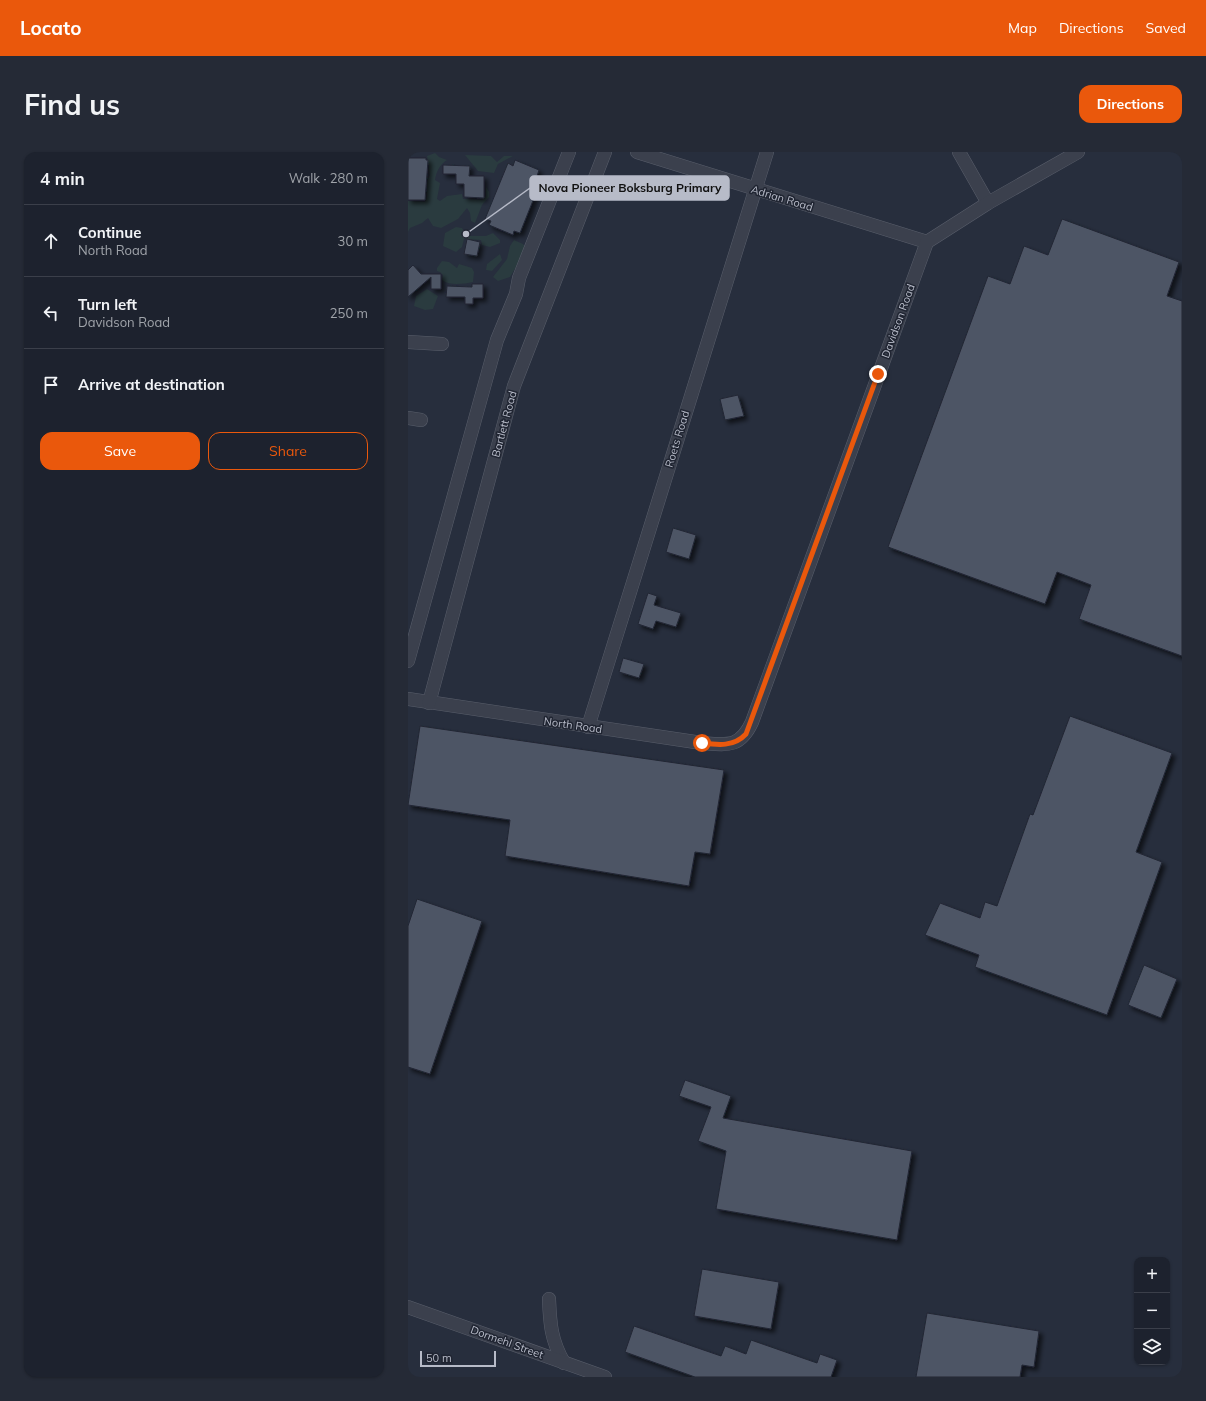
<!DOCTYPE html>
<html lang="en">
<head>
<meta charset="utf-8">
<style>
	:root { --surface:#1d222e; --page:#252a36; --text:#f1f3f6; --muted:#a0a4aa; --line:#3b3f4a; --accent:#ea580c }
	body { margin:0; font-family:Mulish,sans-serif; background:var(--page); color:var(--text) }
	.controls { position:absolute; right:12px; bottom:12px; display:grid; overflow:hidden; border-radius:8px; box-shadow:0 1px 3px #0004 }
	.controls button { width:36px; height:36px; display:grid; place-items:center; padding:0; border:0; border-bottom:1px solid var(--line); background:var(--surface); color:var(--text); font:20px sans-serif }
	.scale { position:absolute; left:12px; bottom:10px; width:76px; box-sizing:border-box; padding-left:4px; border:2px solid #b7bbc8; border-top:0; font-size:11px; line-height:14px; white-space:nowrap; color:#b7bbc8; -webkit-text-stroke:3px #202532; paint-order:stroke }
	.stop { position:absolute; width:12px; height:12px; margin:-9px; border:3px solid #ea580c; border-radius:50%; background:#fff }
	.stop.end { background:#ea580c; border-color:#fff; box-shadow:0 1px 4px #0008 }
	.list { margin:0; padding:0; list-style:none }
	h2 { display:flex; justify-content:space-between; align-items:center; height:52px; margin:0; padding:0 16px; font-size:17px }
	h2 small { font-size:13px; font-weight:400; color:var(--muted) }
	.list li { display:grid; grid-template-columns:26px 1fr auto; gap:12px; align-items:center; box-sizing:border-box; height:72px; padding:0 16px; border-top:1px solid var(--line) }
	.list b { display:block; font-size:15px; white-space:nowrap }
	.list p { margin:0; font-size:13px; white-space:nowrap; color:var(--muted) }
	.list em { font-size:13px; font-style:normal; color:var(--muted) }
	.actions { display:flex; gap:8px; padding:12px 16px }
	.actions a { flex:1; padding:9px 0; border:1px solid var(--accent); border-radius:12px; text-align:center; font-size:14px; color:var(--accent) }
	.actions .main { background:var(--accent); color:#fff }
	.icon { flex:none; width:22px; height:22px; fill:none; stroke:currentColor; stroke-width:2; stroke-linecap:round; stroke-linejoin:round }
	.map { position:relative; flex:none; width:774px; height:1225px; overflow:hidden; border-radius:12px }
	header { display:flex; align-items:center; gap:24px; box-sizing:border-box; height:56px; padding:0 20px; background:var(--accent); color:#fff }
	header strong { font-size:19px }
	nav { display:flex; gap:22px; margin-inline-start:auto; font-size:14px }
	.intro { display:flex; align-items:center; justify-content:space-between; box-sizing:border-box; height:96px; padding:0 24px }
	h1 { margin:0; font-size:28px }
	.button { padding:10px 18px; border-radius:12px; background:var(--accent); color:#fff; font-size:14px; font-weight:700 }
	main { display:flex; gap:24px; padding:0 24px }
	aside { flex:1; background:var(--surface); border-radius:12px; box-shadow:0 1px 3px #0004 }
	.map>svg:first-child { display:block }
	.green { fill:#2a3b3f }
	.building { fill:#4e5465; stroke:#222734; filter:url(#shadow) }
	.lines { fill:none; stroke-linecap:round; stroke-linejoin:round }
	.minor-casing { stroke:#595e6b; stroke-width:14 }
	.minor { stroke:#3b404d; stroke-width:13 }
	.route { stroke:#ea580c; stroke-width:5 }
	.labels { text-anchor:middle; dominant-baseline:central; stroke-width:3; stroke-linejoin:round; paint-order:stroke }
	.street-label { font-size:11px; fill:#b7bbc8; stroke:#202532 }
	.leader { fill:none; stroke:#b7bbc8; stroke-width:1.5 }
	.callout-dot { fill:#b7bbc8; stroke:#202532; stroke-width:1.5 }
	.callout { fill:#b7bbc8; stroke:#b7bbc8; stroke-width:1.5 }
	.callout-label { font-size:12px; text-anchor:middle; font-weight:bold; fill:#111 }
</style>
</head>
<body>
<header>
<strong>Locato</strong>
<nav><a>Map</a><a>Directions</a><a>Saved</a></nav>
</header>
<div class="intro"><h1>Find us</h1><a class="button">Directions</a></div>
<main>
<aside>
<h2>4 min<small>Walk · 280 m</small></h2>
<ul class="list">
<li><svg class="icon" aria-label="ahead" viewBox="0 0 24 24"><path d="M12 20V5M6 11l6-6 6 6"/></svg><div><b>Continue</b><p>North Road</p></div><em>30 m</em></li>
<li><svg class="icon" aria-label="left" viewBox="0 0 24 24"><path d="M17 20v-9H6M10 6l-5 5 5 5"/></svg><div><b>Turn left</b><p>Davidson Road</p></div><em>250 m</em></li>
<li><svg class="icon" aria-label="arrive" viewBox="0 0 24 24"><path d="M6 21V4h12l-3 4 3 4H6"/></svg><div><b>Arrive at destination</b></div></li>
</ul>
<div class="actions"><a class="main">Save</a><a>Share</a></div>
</aside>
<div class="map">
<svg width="774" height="1225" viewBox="0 0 774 1225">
	<defs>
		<filter id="shadow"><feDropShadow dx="3.5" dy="3.5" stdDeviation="2" flood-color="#0009"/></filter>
	</defs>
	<rect width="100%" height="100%" fill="#272e3d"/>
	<g class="green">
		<path d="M27,1L31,5L39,8C32,12 28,20 27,28L32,31L29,47L32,49L39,44L54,42L55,47L74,48L78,44V35L81,40V45L74,53L67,71L63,69L62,61L59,56L50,67L33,76L25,74L20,66L14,71L2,76L0,80V49L17,50C22,42 16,32 22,23L19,4Z"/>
		<polygon points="57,3 83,4 89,10 96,4 105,4 90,12 86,21 70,19"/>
		<polygon points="48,75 54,76 59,84 78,84 85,81 92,88 92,91 82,95 74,93 73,88 56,87 54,95 48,100 35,94 37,81"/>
		<polygon points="106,88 115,92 119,97 102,125 90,129 85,125 99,107 102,94"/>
		<polygon points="92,102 94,108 84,119 78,118 79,112"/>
		<path d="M34,109L41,110L49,116L51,112L64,116L66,120L65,130C55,132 42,134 34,128L35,123L32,120L29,119V116Z"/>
		<polygon points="19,137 30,144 25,157 17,158 6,154 8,144"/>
	</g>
	<g class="building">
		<polygon points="0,6 18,6 18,8 20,8 17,48 0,48"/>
		<polygon points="107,8 131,18 129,24 134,26 112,81 106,79 105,83 81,73 83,69 77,67 100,11 105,14"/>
		<polygon points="35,13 62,14 61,24 76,24 76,46 56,45 56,32 48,32 48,22 35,22"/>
		<polygon points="654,67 771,110 759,144 774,149 774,504 671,467 683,433 649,420 637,452 480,395 580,124 602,132 616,94 640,103"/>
		<polygon points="59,87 72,90 69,104 56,102"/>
		<polygon points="5,113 13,122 33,122 33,137 23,137 23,125 0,145 0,118"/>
		<polygon points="64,132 75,132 75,146 65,146 65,152 57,152 57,145 38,145 39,134 64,135"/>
		<polygon points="330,243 336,264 317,268 312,247"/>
		<polygon points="265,376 288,383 281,407 258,400"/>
		<polygon points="240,441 249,444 246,453 273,461 268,475 248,469 245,477 230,472"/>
		<polygon points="215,506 236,512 231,526 211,520"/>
		<polygon points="662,564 764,601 728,700 754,710 699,863 567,815 571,803 517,783 532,751 572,766 577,750 589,754 622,662 625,663"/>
		<polygon points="12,574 316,618 302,702 287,700 281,734 97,704 102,668 0,653"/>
		<polygon points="9,747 74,769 22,922 0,915 0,774"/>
		<polygon points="736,813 769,827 753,866 720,853"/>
		<polygon points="277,928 323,944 315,966 504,999 489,1088 308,1057 318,999 290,989 303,955 271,944"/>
		<polygon points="294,1117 371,1130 363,1177 286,1164"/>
		<polygon points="519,1161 631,1179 626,1215 614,1213 612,1225 508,1225"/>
		<polygon points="226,1174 313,1204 317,1194 338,1202 343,1188 409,1211 412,1202 429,1208 423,1225 287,1225 217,1200"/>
	</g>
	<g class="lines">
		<defs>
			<g id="minor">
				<polyline points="229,0 519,90"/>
				<polyline points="551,0 580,51"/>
				<polyline points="0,190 34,192"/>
				<polyline points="0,266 13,268"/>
				<polyline points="0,509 89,188 108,142 111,126 161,0"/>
				<path d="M0,547L294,591C319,593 332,596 344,570L519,90L580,51L670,0"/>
				<polyline points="21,551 106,234 197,0"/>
				<polyline points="180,575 359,0"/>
				<path d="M141,1147C142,1172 143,1188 156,1211"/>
				<polyline points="0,1155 197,1225"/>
			</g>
		</defs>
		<use href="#minor" class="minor-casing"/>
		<use href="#minor" class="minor"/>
	</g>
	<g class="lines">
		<path class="route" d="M294,591C310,593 326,595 338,582L470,222"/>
	</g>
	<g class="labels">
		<g class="street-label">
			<text transform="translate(374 46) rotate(17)">Adrian Road</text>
			<text transform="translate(490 169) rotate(-70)">Davidson Road</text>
			<text transform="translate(96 272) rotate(-75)">Bartlett Road</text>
			<text transform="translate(269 287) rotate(-73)">Roets Road</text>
			<text transform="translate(165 573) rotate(8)">North Road</text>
			<text transform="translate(99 1190) rotate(20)">Dormehl Street</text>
		</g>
	</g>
	<path class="leader" d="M58 82L122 36"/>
	<circle class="callout-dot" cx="58" cy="82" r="4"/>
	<rect class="callout" x="122" y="24" width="199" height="24" rx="4"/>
	<g class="callout-label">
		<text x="222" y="40">Nova Pioneer Boksburg Primary</text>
	</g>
</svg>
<div class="controls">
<button>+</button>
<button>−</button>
<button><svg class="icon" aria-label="layers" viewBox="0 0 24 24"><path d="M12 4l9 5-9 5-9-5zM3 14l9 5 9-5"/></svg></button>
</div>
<div class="scale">50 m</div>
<div class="stop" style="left:294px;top:591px"></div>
<div class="stop end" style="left:470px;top:222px"></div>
</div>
</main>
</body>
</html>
